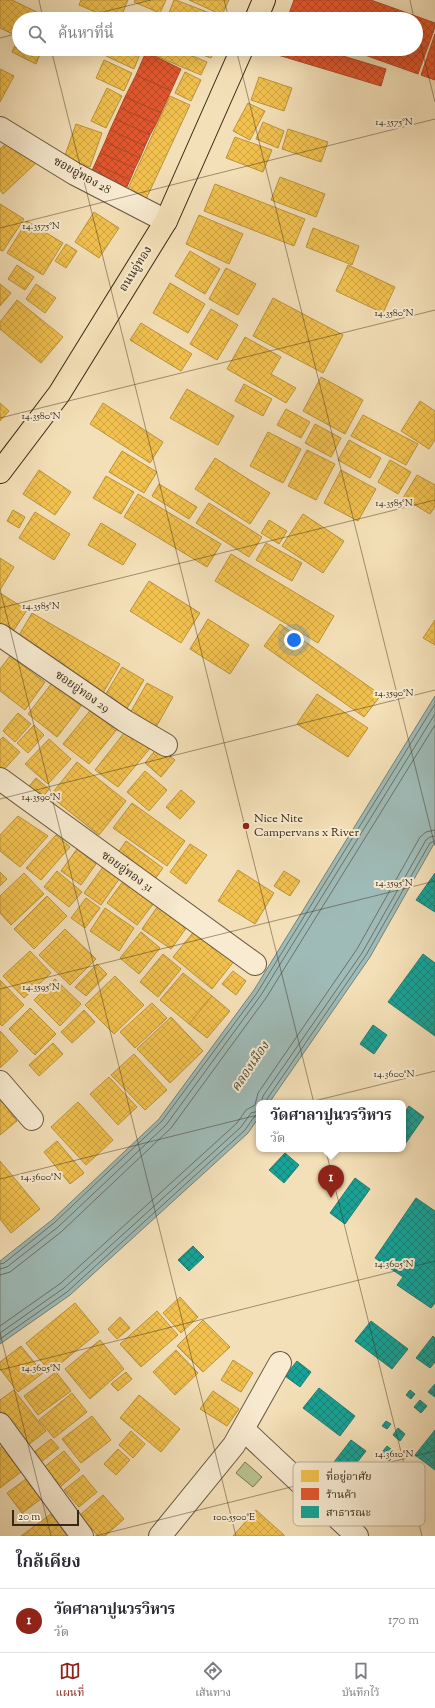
<!DOCTYPE html>
<html lang="th">
<head>
<meta charset="utf-8">
<style>
	:root { --surface:#fff; --page:#f2f2f3; --text:#2b2b33; --muted:#7c7c81; --line:#e1e1e2; --accent:#8f2418 }
	body { margin:0; font-family:"Sorts Mill Goudy","Noto Serif Thai",serif; background:var(--page); color:var(--text) }
	.scale { position:absolute; left:12px; bottom:10px; width:67px; box-sizing:border-box; padding-left:4px; border:2px solid #372816; border-top:0; font-size:11px; line-height:14px; white-space:nowrap; color:#372816; -webkit-text-stroke:3px #f8ebd1; paint-order:stroke }
	.you { position:absolute; left:294px; top:640px; width:14px; height:14px; margin:-10px; border:3px solid #fff; border-radius:50%; background:#1a73e8; box-shadow:0 0 0 6px #1a73e833 }
	.badge { display:grid; place-items:center; width:26px; height:26px; border-radius:50%; background:var(--accent); color:#fff; font-size:13px; font-weight:700 }
	.pin { position:absolute; translate:-50% -33px; filter:drop-shadow(0 1px 2px #0008) }
	.pin::after { content:''; position:absolute; top:21px; width:14px; height:12px; background:inherit; clip-path:polygon(0 0,100% 0,50% 100%) }
	.popup { position:absolute; left:256px; top:1100px; width:150px; height:52px; box-sizing:border-box; display:grid; place-content:center; border-radius:8px; background:var(--surface); filter:drop-shadow(0 1px 3px #0005); font-size:13px; white-space:nowrap; color:var(--muted) }
	.popup b { font-size:15px; color:var(--text) }
	.popup::after { content:''; position:absolute; left:50%; top:100%; margin-left:-8px; border:8px solid transparent; border-top-color:var(--surface) }
	.list { margin:0; padding:0; list-style:none }
	h2 { display:flex; justify-content:space-between; align-items:center; height:52px; margin:0; padding:0 16px; font-size:17px }
	h2 small { font-size:13px; font-weight:400; color:var(--muted) }
	.list li { display:grid; grid-template-columns:26px 1fr auto; gap:12px; align-items:center; box-sizing:border-box; height:64px; padding:0 16px; border-top:1px solid var(--line) }
	.list b { display:block; font-size:15px; white-space:nowrap }
	.list p { margin:0; font-size:13px; white-space:nowrap; color:var(--muted) }
	.list em { font-size:13px; font-style:normal; color:var(--muted) }
	.icon { flex:none; width:22px; height:22px; fill:none; stroke:currentColor; stroke-width:2; stroke-linecap:round; stroke-linejoin:round }
	.map { position:relative; flex:none; width:435px; height:1536px; overflow:hidden }
	.search { position:absolute; background:var(--surface); box-shadow:0 4px 16px #0002; left:12px; right:12px; top:12px; height:44px; display:flex; align-items:center; gap:10px; box-sizing:border-box; padding:0 14px; border-radius:22px; color:var(--muted); font-size:15px }
	.sheet { height:116px; background:var(--surface) }
	nav { display:flex; justify-content:space-around; align-items:center; box-sizing:border-box; height:56px; border-top:1px solid var(--line); background:var(--surface); font-size:11px; color:var(--muted) }
	nav a { display:grid; justify-items:center; gap:2px }
	nav .on { color:var(--accent) }
	.map>svg:first-child { display:block }
	.green { fill:#b9c391; stroke:#787654 }
	.water { fill:#9fbbb7; stroke:#758077 }
	.homes { fill:url(#homes-cross-hatch); stroke:#ba933d }
	.shops { fill:url(#shops-cross-hatch); stroke:#b04927 }
	.public { fill:url(#public-cross-hatch); stroke:#217e71 }
	.lines { fill:none; stroke-linecap:round; stroke-linejoin:round }
	.shore { stroke:#6b7266; stroke-width:1 }
	.minor-casing { stroke:#66563e; stroke-width:24 }
	.major-casing { stroke:#372816; stroke-width:24 }
	.minor { stroke:#f8ebd1; stroke-width:22 }
	.major { stroke:#f4e0b8; stroke-width:22 }
	.ticks { fill:none; stroke:#372816; stroke-width:1; stroke-opacity:0.45 }
	.poi-dot { fill:#8f2418; stroke:#f8ebd1; stroke-width:1.5 }
	.labels { text-anchor:middle; dominant-baseline:central; stroke-width:4; stroke-linejoin:round; paint-order:stroke }
	.street-label { font-size:12px; fill:#372816; stroke:#f8ebd1 }
	.poi-label { font-size:12px; fill:#372816; stroke:#f8ebd1; text-anchor:start }
	.water-label { font-size:13px; font-style:italic; fill:#514d3e; stroke:#f8ebd1 }
	.key { fill:#f8ebd1; stroke:#beb099; stroke-width:1 }
	.key-label { font-size:11px; fill:#372816 }
	.ticks-label { font-size:10px; text-anchor:middle; fill:#372816; stroke:#f8ebd1; stroke-width:4; stroke-linejoin:round; paint-order:stroke }
</style>
</head>
<body>
<div class="map">
<svg width="435" height="1536" viewBox="0 0 435 1536">
	<defs>
		<pattern id="homes-cross-hatch" width="8" height="8" patternUnits="userSpaceOnUse"><rect width="8" height="8" fill="#f2c14e"/><path d="M0 0l8 8M0 8l8-8" fill="none" stroke="#d0a643"/></pattern>
		<pattern id="shops-cross-hatch" width="8" height="8" patternUnits="userSpaceOnUse"><rect width="8" height="8" fill="#e4572e"/><path d="M0 0l8 8M0 8l8-8" fill="none" stroke="#ba4826"/></pattern>
		<pattern id="public-cross-hatch" width="8" height="8" patternUnits="userSpaceOnUse"><rect width="8" height="8" fill="#17a398"/><path d="M0 0l8 8M0 8l8-8" fill="none" stroke="#16857b"/></pattern>
	</defs>
	<rect width="100%" height="100%" fill="#f4e0b8"/>
	<filter id="stains"><feTurbulence type="fractalNoise" baseFrequency=".005" numOctaves="4"/><feColorMatrix values="0 0 0 0 .2 0 0 0 0 .09 0 0 0 0 .02 0 0 0 .5 -.17"/></filter>
	<radialGradient id="worn" r=".72"><stop offset=".6" stop-color="#630" stop-opacity="0"/><stop offset="1" stop-color="#630" stop-opacity=".3"/></radialGradient>
	<polygon class="green" points="245,1462 262,1477 253,1487 236,1473"/>
	<polygon class="water" points="435,696 435,842 370,957 269,1103 259,1103 259,1117 248,1133 70,1295 0,1344 0,1261 52,1220 159,1119 254,990"/>
	<g class="homes">
		<polygon points="0,0 12,0 51,19 19,19 19,37 0,28"/>
		<polygon points="81,0 128,0 120,19 112,19 79,5"/>
		<polygon points="135,0 166,0 160,13 134,2"/>
		<polygon points="174,0 176,0 225,19 185,19 169,13"/>
		<polygon points="189,0 229,0 222,15"/>
		<polygon points="17,41 19,42 19,49 34,49 41,52 36,64 12,52"/>
		<polygon points="109,49 129,49 140,54 134,69 106,56"/>
		<polygon points="145,49 176,49 207,62 201,75 144,51"/>
		<polygon points="186,49 215,49 211,58"/>
		<polygon points="104,60 132,73 124,91 96,78"/>
		<polygon points="0,69 14,76 0,102"/>
		<polygon points="185,72 201,80 191,101 175,93"/>
		<polygon points="259,77 292,88 284,111 251,100"/>
		<polygon points="107,88 122,96 106,128 91,121"/>
		<polygon points="170,96 190,105 146,199 127,191"/>
		<polygon points="248,103 265,111 250,140 233,131"/>
		<polygon points="263,122 284,131 278,148 256,139"/>
		<polygon points="76,124 102,133 90,167 64,158"/>
		<polygon points="288,129 328,142 321,162 282,149"/>
		<polygon points="235,137 272,150 263,172 226,158"/>
		<polygon points="7,143 36,163 3,194 0,190 0,149"/>
		<polygon points="280,177 325,194 316,217 271,200"/>
		<polygon points="215,184 305,219 294,246 204,211"/>
		<polygon points="0,204 24,219 3,251 0,250"/>
		<polygon points="94,212 119,228 99,258 75,242"/>
		<polygon points="199,215 243,234 229,264 186,244"/>
		<polygon points="27,221 63,243 43,275 7,253"/>
		<polygon points="313,228 359,246 352,265 306,247"/>
		<polygon points="66,244 77,251 66,268 55,261"/>
		<polygon points="190,251 220,269 205,294 175,276"/>
		<polygon points="17,265 34,277 25,290 8,279"/>
		<polygon points="348,265 395,287 383,313 336,291"/>
		<polygon points="226,268 256,284 238,315 209,299"/>
		<polygon points="170,283 205,304 188,333 153,313"/>
		<polygon points="0,284 11,293 0,306"/>
		<polygon points="36,284 56,298 45,313 26,299"/>
		<polygon points="273,298 343,335 323,373 253,336"/>
		<polygon points="17,300 63,337 41,363 0,329 0,322"/>
		<polygon points="211,309 238,325 217,360 190,344"/>
		<polygon points="141,323 192,354 181,371 130,340"/>
		<polygon points="245,337 281,357 271,374 296,388 286,403 227,369"/>
		<polygon points="321,377 363,400 345,434 303,411"/>
		<polygon points="244,384 272,399 263,416 235,401"/>
		<polygon points="187,389 234,416 218,445 170,418"/>
		<polygon points="420,401 435,411 435,440 429,449 401,431"/>
		<polygon points="0,403 9,411 0,421"/>
		<polygon points="103,403 163,442 150,463 90,424"/>
		<polygon points="286,409 310,422 301,438 277,425"/>
		<polygon points="363,415 418,444 406,465 351,436"/>
		<polygon points="315,424 341,438 331,457 305,443"/>
		<polygon points="268,432 301,449 283,483 250,466"/>
		<polygon points="349,440 381,458 370,478 338,460"/>
		<polygon points="307,450 335,464 316,500 288,486"/>
		<polygon points="122,451 157,472 144,493 109,472"/>
		<polygon points="215,458 270,493 250,524 195,489"/>
		<polygon points="390,460 411,472 398,494 378,482"/>
		<polygon points="39,470 71,492 55,515 23,494"/>
		<polygon points="341,470 376,489 358,521 324,503"/>
		<polygon points="417,475 435,485 435,506 430,514 403,498"/>
		<polygon points="106,476 134,492 121,514 93,498"/>
		<polygon points="159,484 197,507 189,519 152,496"/>
		<polygon points="138,494 221,544 207,567 124,517"/>
		<polygon points="209,503 262,537 249,557 196,523"/>
		<polygon points="13,510 25,517 19,528 7,521"/>
		<polygon points="35,512 70,534 54,560 19,538"/>
		<polygon points="303,514 344,541 323,573 282,546"/>
		<polygon points="269,520 287,531 279,544 261,533"/>
		<polygon points="101,523 136,544 123,565 88,545"/>
		<polygon points="266,543 302,563 292,581 256,560"/>
		<polygon points="231,554 334,616 318,643 215,581"/>
		<polygon points="0,558 14,567 0,590"/>
		<polygon points="149,581 200,613 181,643 130,611"/>
		<polygon points="0,593 27,610 10,636 0,630"/>
		<polygon points="32,613 120,664 103,693 15,642"/>
		<polygon points="208,619 249,645 230,674 190,649"/>
		<polygon points="435,620 435,645 423,638"/>
		<polygon points="280,624 381,695 364,717 264,646"/>
		<polygon points="10,656 45,682 25,710 0,691 0,669"/>
		<polygon points="122,667 144,680 126,710 104,697"/>
		<polygon points="52,683 81,706 57,737 28,714"/>
		<polygon points="147,683 173,697 155,729 129,715"/>
		<polygon points="317,694 368,728 348,757 297,724"/>
		<polygon points="93,707 118,728 89,764 63,744"/>
		<polygon points="18,713 31,724 15,742 3,731"/>
		<polygon points="34,725 44,735 28,753 17,743"/>
		<polygon points="128,728 151,747 118,787 95,770"/>
		<polygon points="3,737 20,752 0,774 0,740"/>
		<polygon points="49,739 71,759 48,784 25,764"/>
		<polygon points="158,747 175,760 161,777 145,763"/>
		<polygon points="77,762 126,801 99,835 50,796"/>
		<polygon points="145,771 167,790 149,811 127,792"/>
		<polygon points="36,778 49,789 39,802 26,790"/>
		<polygon points="181,790 195,802 180,819 166,807"/>
		<polygon points="132,803 185,841 167,866 113,828"/>
		<polygon points="18,816 48,836 20,867 0,851 0,835"/>
		<polygon points="56,835 70,847 41,880 26,868"/>
		<polygon points="126,841 163,868 152,883 115,857"/>
		<polygon points="190,844 207,855 186,884 170,872"/>
		<polygon points="77,849 96,864 81,885 61,871"/>
		<polygon points="103,867 120,878 101,905 84,893"/>
		<polygon points="238,870 274,893 255,924 218,901"/>
		<polygon points="57,871 82,892 69,907 44,887"/>
		<polygon points="284,871 300,881 290,896 274,886"/>
		<polygon points="0,872 7,879 0,886"/>
		<polygon points="24,873 44,894 11,925 0,913 0,896"/>
		<polygon points="124,880 154,903 137,925 107,903"/>
		<polygon points="47,896 67,916 34,949 14,929"/>
		<polygon points="86,898 100,908 85,928 71,918"/>
		<polygon points="158,906 187,927 171,949 142,929"/>
		<polygon points="105,908 134,928 119,951 90,931"/>
		<polygon points="65,929 96,959 70,985 39,955"/>
		<polygon points="196,929 235,960 212,989 173,957"/>
		<polygon points="141,932 160,948 139,974 120,958"/>
		<polygon points="30,951 51,973 24,998 3,976"/>
		<polygon points="163,954 181,969 158,997 140,982"/>
		<polygon points="97,964 107,974 86,996 75,987"/>
		<polygon points="233,971 246,981 236,995 222,984"/>
		<polygon points="183,973 212,996 189,1024 160,1000"/>
		<polygon points="115,976 144,1005 114,1034 85,1005"/>
		<polygon points="55,979 81,1004 60,1026 34,1000"/>
		<polygon points="0,980 24,1005 2,1026 0,1024"/>
		<polygon points="212,996 230,1011 207,1038 189,1024"/>
		<polygon points="152,1003 167,1018 135,1048 120,1032"/>
		<polygon points="30,1008 56,1034 35,1055 9,1029"/>
		<polygon points="84,1010 95,1022 72,1043 61,1032"/>
		<polygon points="171,1017 203,1051 170,1083 137,1049"/>
		<polygon points="0,1031 18,1051 0,1068"/>
		<polygon points="53,1043 63,1054 39,1076 29,1065"/>
		<polygon points="134,1054 167,1090 145,1110 111,1075"/>
		<polygon points="109,1077 137,1107 118,1125 90,1094"/>
		<polygon points="0,1099 17,1121 0,1135"/>
		<polygon points="78,1102 113,1140 86,1165 51,1127"/>
		<polygon points="57,1141 84,1173 70,1184 44,1152"/>
		<polygon points="0,1161 40,1209 11,1233 0,1219"/>
		<polygon points="180,1297 198,1317 181,1333 163,1313"/>
		<polygon points="75,1303 99,1332 50,1372 26,1343"/>
		<polygon points="157,1311 178,1335 141,1367 120,1344"/>
		<polygon points="120,1317 130,1328 117,1339 108,1329"/>
		<polygon points="203,1320 230,1347 203,1372 177,1346"/>
		<polygon points="100,1340 124,1369 90,1399 65,1369"/>
		<polygon points="21,1346 43,1373 18,1392 0,1369 0,1362"/>
		<polygon points="176,1350 198,1373 175,1395 153,1372"/>
		<polygon points="233,1360 253,1373 241,1392 221,1380"/>
		<polygon points="56,1372 71,1391 38,1415 24,1396"/>
		<polygon points="126,1372 132,1379 118,1391 111,1384"/>
		<polygon points="14,1390 46,1431 27,1446 0,1411 0,1400"/>
		<polygon points="213,1391 239,1409 227,1426 200,1409"/>
		<polygon points="72,1393 87,1412 54,1438 39,1420"/>
		<polygon points="139,1395 180,1429 161,1452 120,1418"/>
		<polygon points="92,1416 111,1440 81,1463 62,1439"/>
		<polygon points="131,1431 145,1444 133,1458 119,1445"/>
		<polygon points="51,1439 59,1448 41,1462 33,1453"/>
		<polygon points="2,1446 21,1472 0,1488 0,1448"/>
		<polygon points="118,1449 130,1460 116,1475 104,1464"/>
		<polygon points="64,1451 80,1470 60,1487 43,1468"/>
		<polygon points="83,1475 97,1492 79,1507 64,1490"/>
		<polygon points="26,1479 41,1499 22,1513 7,1493"/>
		<polygon points="103,1495 124,1519 105,1536 98,1536 80,1515"/>
		<polygon points="256,1510 284,1535 284,1536 233,1536"/>
		<polygon points="51,1514 67,1536 21,1536"/>
	</g>
	<g class="shops">
		<polygon points="294,0 371,0 435,23 435,27 418,74 348,49 416,49 416,19 287,19"/>
		<polygon points="435,34 435,80 421,75"/>
		<polygon points="280,49 320,49 386,69 381,86 278,55"/>
		<polygon points="146,52 181,69 171,91 136,75"/>
		<polygon points="136,75 171,91 161,113 125,97"/>
		<polygon points="125,97 161,113 156,124 120,108"/>
		<polygon points="120,108 156,124 150,135 115,119"/>
		<polygon points="115,119 150,135 145,146 110,130"/>
		<polygon points="110,130 145,146 140,158 105,142"/>
		<polygon points="105,142 140,158 135,168 100,153"/>
		<polygon points="100,153 135,168 130,180 95,164"/>
		<polygon points="95,164 130,180 125,191 90,175"/>
	</g>
	<g class="public">
		<polygon points="435,873 435,912 416,900"/>
		<polygon points="423,954 435,963 435,1036 388,1002"/>
		<polygon points="373,1025 387,1035 374,1054 360,1044"/>
		<polygon points="409,1106 424,1117 403,1147 403,1115"/>
		<polygon points="285,1153 299,1165 284,1183 269,1170"/>
		<polygon points="355,1178 370,1189 345,1224 330,1213"/>
		<polygon points="416,1198 435,1211 435,1303 431,1308 397,1285 403,1277 375,1258"/>
		<polygon points="193,1246 204,1257 189,1271 178,1260"/>
		<polygon points="371,1321 408,1349 392,1369 355,1341"/>
		<polygon points="433,1336 435,1338 435,1362 430,1368 416,1358"/>
		<polygon points="297,1361 311,1372 300,1387 285,1376"/>
		<polygon points="435,1384 435,1397 428,1392"/>
		<polygon points="319,1388 355,1416 340,1436 303,1408"/>
		<polygon points="410,1390 415,1394 411,1399 406,1395"/>
		<polygon points="420,1400 427,1406 421,1413 414,1407"/>
		<polygon points="386,1421 391,1424 387,1429 382,1426"/>
		<polygon points="398,1428 405,1434 400,1441 393,1435"/>
		<polygon points="435,1430 435,1470 415,1455"/>
		<polygon points="351,1440 366,1451 349,1473 334,1462"/>
		<polygon points="387,1446 396,1453 389,1461 380,1455"/>
	</g>
	<g class="lines">
		<g class="shore">
			<polyline points="261,1103 263,1096 362,953 426,840 430,837 435,836"/>
			<polyline points="266,1103 267,1099 366,955 430,843 435,841"/>
			<polyline points="0,1264 4,1263 54,1223 162,1121 257,993 435,704"/>
			<polyline points="0,1269 7,1267 58,1227 166,1125 261,995 435,714"/>
			<polyline points="0,1275 10,1272 61,1232 171,1128 266,998 435,725"/>
			<polyline points="0,1326 61,1283 237,1123 246,1110 255,1105 258,1093 357,949 420,837 426,832 435,830"/>
			<polyline points="0,1333 64,1288 241,1127 251,1113 259,1111"/>
			<polyline points="0,1339 67,1292 245,1130 254,1117 259,1116"/>
		</g>
		<defs>
			<g id="minor">
				<polyline points="0,128 75,174 166,221"/>
				<polyline points="0,635 125,721 166,745"/>
				<polyline points="0,779 255,964"/>
				<polyline points="0,1082 32,1119"/>
				<polyline points="0,1424 82,1536"/>
				<polyline points="244,1430 357,1536"/>
				<polyline points="160,1536 234,1445 280,1363"/>
			</g>
			<g id="major">
				<polyline points="256,19 264,0"/>
				<polyline points="0,472 59,394 166,221 242,49"/>
			</g>
		</defs>
		<use href="#minor" class="minor-casing"/>
		<use href="#major" class="major-casing"/>
		<use href="#minor" class="minor"/>
		<use href="#major" class="major"/>
	</g>
	<path class="ticks" d="M39,0L43,19M224,0L229,19M410,0L414,19M75,19L151,0M416,26L435,102M0,38L19,33M51,49L422,1536M236,49L435,846M0,228L435,119M0,418L435,310M0,589L236,1536M0,608L435,500M0,799L435,690M0,989L435,881M0,1179L435,1071M0,1333L51,1536M0,1370L435,1261M95,1536L435,1451"/>
	<circle class="poi-dot" cx="246" cy="826" r="4"/>
	<g class="labels">
		<g class="street-label">
			<text transform="translate(82 176) rotate(29)">ซอยอู่ทอง 28</text>
			<text transform="translate(136 269) rotate(-58)">ถนนอู่ทอง</text>
			<text transform="translate(82 692) rotate(35)">ซอยอู่ทอง 29</text>
			<text transform="translate(127 872) rotate(36)">ซอยอู่ทอง 31</text>
		</g>
		<g class="poi-label">
			<text x="254" y="819">Nice Nite<tspan x="254" dy="14">Campervans x River</tspan></text>
		</g>
		<g class="water-label">
			<text transform="translate(251 1067) rotate(-56)">คลองเมือง</text>
		</g>
	</g>
	<rect x="293" y="1462" width="132" height="64" rx="6" class="key"/>
	<rect x="301" y="1470" width="18" height="12" fill="#f2c14e"/>
	<rect x="301" y="1488" width="18" height="12" fill="#e4572e"/>
	<rect x="301" y="1506" width="18" height="12" fill="#17a398"/>
	<g class="key-label">
		<text x="326" y="1480">ที่อยู่อาศัย</text>
		<text x="326" y="1498">ร้านค้า</text>
		<text x="326" y="1516">สาธารณะ</text>
	</g>
	<g class="ticks-label">
		<text x="394" y="125">14.3575°N</text>
		<text x="41" y="229">14.3575°N</text>
		<text x="394" y="316">14.3580°N</text>
		<text x="41" y="419">14.3580°N</text>
		<text x="394" y="506">14.3585°N</text>
		<text x="41" y="609">14.3585°N</text>
		<text x="394" y="696">14.3590°N</text>
		<text x="41" y="800">14.3590°N</text>
		<text x="394" y="886">14.3595°N</text>
		<text x="41" y="990">14.3595°N</text>
		<text x="394" y="1077">14.3600°N</text>
		<text x="41" y="1180">14.3600°N</text>
		<text x="394" y="1267">14.3605°N</text>
		<text x="41" y="1371">14.3605°N</text>
		<text x="394" y="1457">14.3610°N</text>
		<text x="234" y="1520">100.5500°E</text>
	</g>
	<rect width="100%" height="100%" filter="url(#stains)"/>
	<rect width="100%" height="100%" fill="url(#worn)"/>
</svg>
<div class="scale">20 m</div>
<div class="you"></div>
<div class="pin badge" style="left:331px;top:1198px">1</div>
<div class="popup"><b>วัดศาลาปูนวรวิหาร</b>วัด</div>
<div class="search"><svg class="icon" aria-label="search" viewBox="0 0 24 24"><circle cx="10" cy="10" r="6"/><path d="M15 15l6 6"/></svg>ค้นหาที่นี่</div>
</div>
<section class="sheet">
<h2>ใกล้เคียง<small></small></h2>
<ul class="list">
<li><span class="badge">1</span><div><b>วัดศาลาปูนวรวิหาร</b><p>วัด</p></div><em>170 m</em></li>
</ul>
</section>
<nav>
<a class="on"><svg class="icon" aria-label="map" viewBox="0 0 24 24"><path d="M3 6l6-2 6 2 6-2v14l-6 2-6-2-6 2zM9 4v14M15 6v14"/></svg>แผนที่</a>
<a><svg class="icon" aria-label="directions" viewBox="0 0 24 24"><path d="M12 3l9 9-9 9-9-9zM9 14v-3h6M13 9l2 2-2 2"/></svg>เส้นทาง</a>
<a><svg class="icon" aria-label="saved" viewBox="0 0 24 24"><path d="M7 4h10v16l-5-4-5 4z"/></svg>บันทึกไว้</a>
</nav>
</body>
</html>
